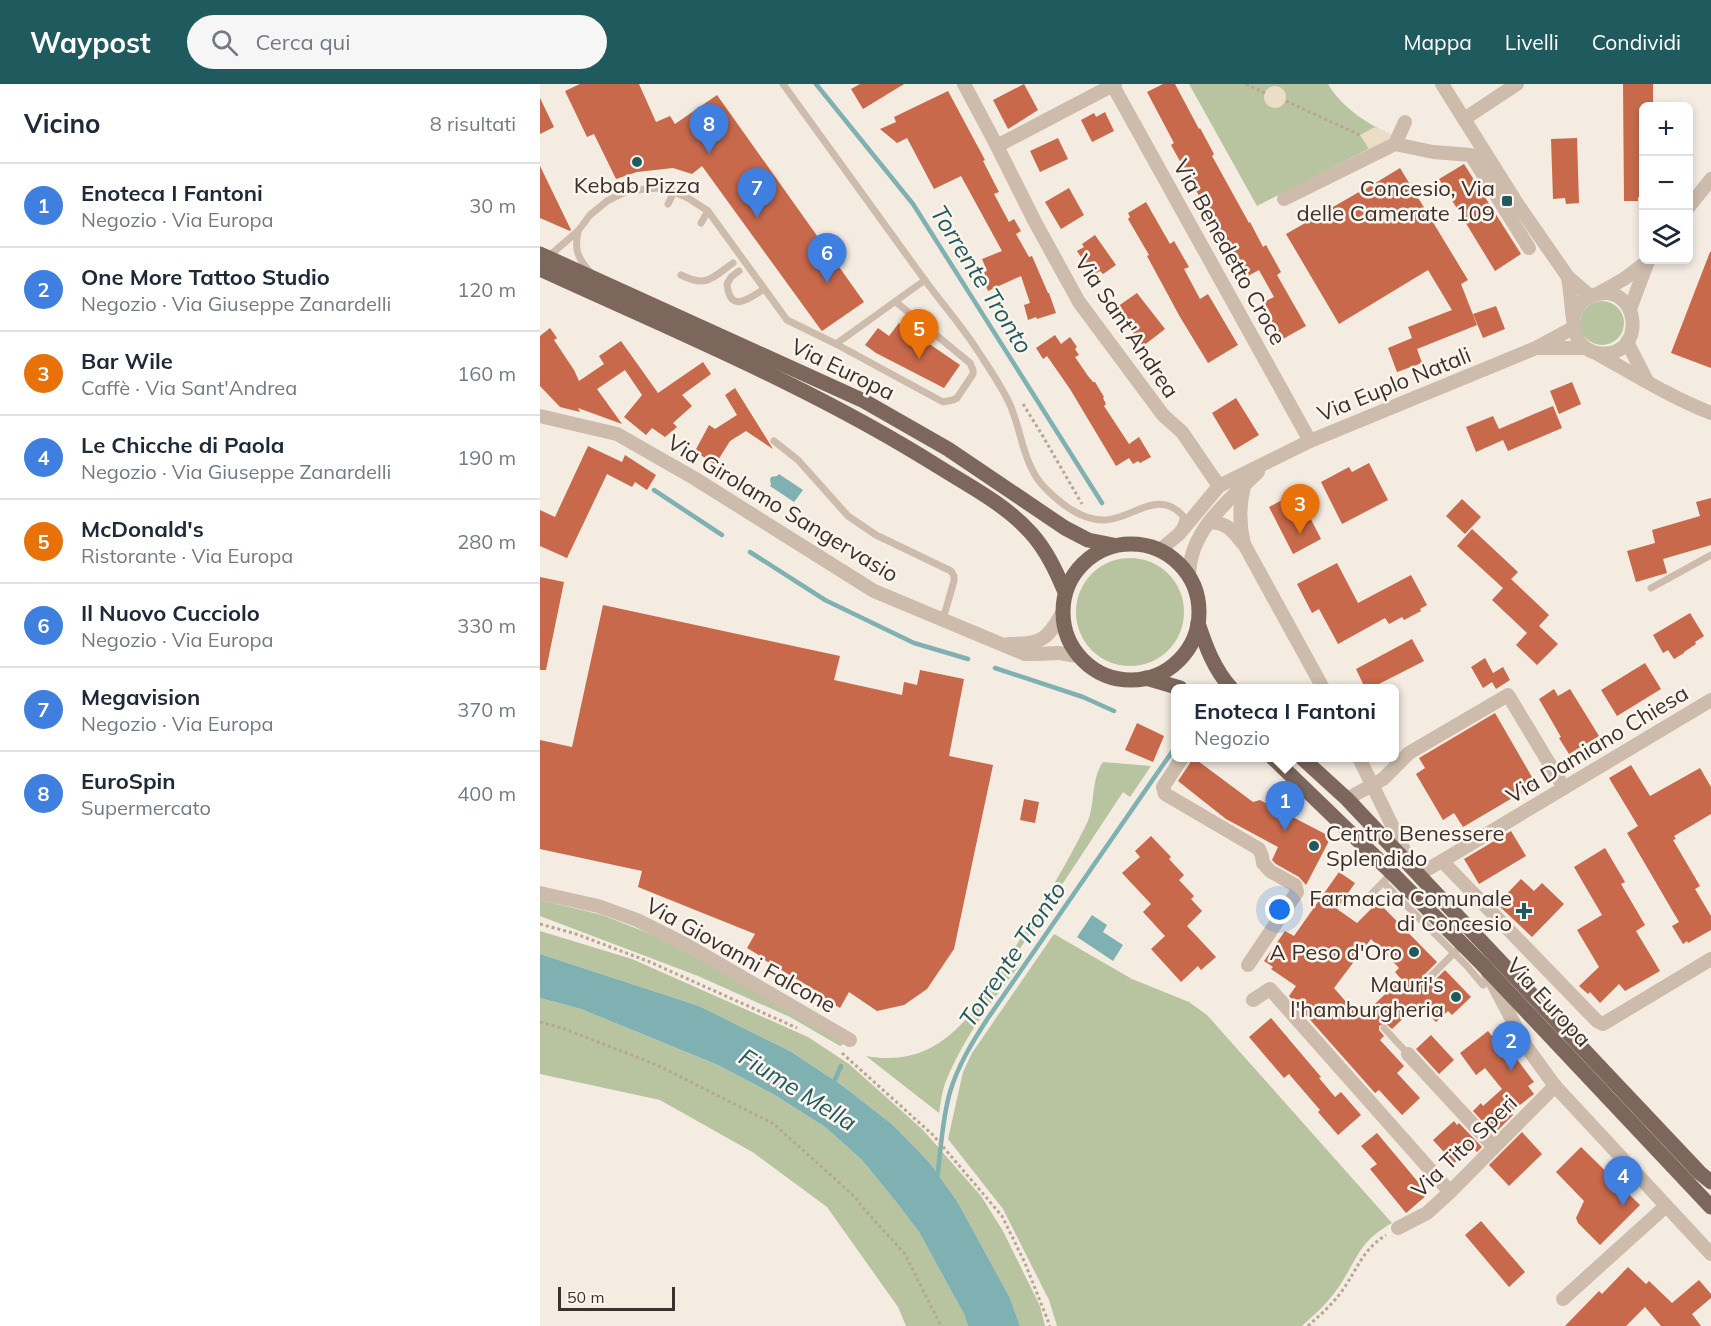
<!DOCTYPE html>
<html lang="it">
<head>
<meta charset="utf-8">
<style>
	:root { --surface:#fff; --page:#f6f6f7; --text:#1f2937; --muted:#747a83; --line:#e0e1e3; --accent:#1f5a5e }
	body { margin:0; font-family:Mulish,sans-serif; background:var(--page); color:var(--text) }
	.controls { position:absolute; right:18px; top:18px; display:grid; overflow:hidden; border-radius:9px; box-shadow:0 3px 9px #0003 }
	.controls button { width:54px; height:54px; display:grid; place-items:center; padding:0; border:0; border-bottom:2px solid var(--line); background:var(--surface); color:var(--text); font:30px sans-serif }
	.scale { position:absolute; left:18px; bottom:15px; width:117px; box-sizing:border-box; padding-left:6px; border:3px solid #3b302b; border-top:0; font-size:16px; line-height:21px; white-space:nowrap; color:#3b302b; -webkit-text-stroke:4px #fbf5ee; paint-order:stroke }
	.you { position:absolute; left:740px; top:826px; width:21px; height:21px; margin:-15px; border:4px solid #fff; border-radius:50%; background:#1a73e8; box-shadow:0 0 0 9px #1a73e833 }
	.badge { display:grid; place-items:center; width:39px; height:39px; border-radius:50%; background:var(--accent); color:#fff; font-size:20px; font-weight:700 }
	.pin { position:absolute; translate:-50% -50px; filter:drop-shadow(0 2px 3px #0008) }
	.pin::after { content:''; position:absolute; top:32px; width:21px; height:18px; background:inherit; clip-path:polygon(0 0,100% 0,50% 100%) }
	.popup { position:absolute; left:631px; top:600px; width:228px; height:78px; box-sizing:border-box; display:grid; place-content:center; border-radius:9px; background:var(--surface); filter:drop-shadow(0 2px 4px #0005); font-size:20px; white-space:nowrap; color:var(--muted) }
	.popup b { font-size:22px; color:var(--text) }
	.popup::after { content:''; position:absolute; left:50%; top:100%; margin-left:-12px; border:12px solid transparent; border-top-color:var(--surface) }
	.list { margin:0; padding:0; list-style:none }
	h2 { display:flex; justify-content:space-between; align-items:center; height:78px; margin:0; padding:0 24px; font-size:26px }
	h2 small { font-size:20px; font-weight:400; color:var(--muted) }
	.list li { display:grid; grid-template-columns:39px 1fr auto; gap:18px; align-items:center; box-sizing:border-box; height:84px; padding:0 24px; border-top:2px solid var(--line) }
	.list b { display:block; font-size:22px; white-space:nowrap }
	.list p { margin:0; font-size:20px; white-space:nowrap; color:var(--muted) }
	.list em { font-size:20px; font-style:normal; color:var(--muted) }
	.icon { flex:none; width:33px; height:33px; fill:none; stroke:currentColor; stroke-width:2; stroke-linecap:round; stroke-linejoin:round }
	.map { position:relative; flex:none; width:1171px; height:1242px; overflow:hidden }
	header { display:flex; align-items:center; gap:36px; box-sizing:border-box; height:84px; padding:0 30px; background:var(--accent); color:#fff }
	header strong { font-size:28px }
	nav { display:flex; gap:33px; margin-inline-start:auto; font-size:21px }
	.search { width:420px; height:54px; background:var(--page); display:flex; align-items:center; gap:15px; box-sizing:border-box; padding:0 21px; border-radius:33px; color:var(--muted); font-size:22px }
	main { display:flex }
	aside { flex:1; background:var(--surface) }
	.map>svg:first-child { display:block }
	.green { fill:#b8c4a0 }
	.plaza { fill:#ecdcc8 }
	.water { fill:#7fb0b2 }
	.lines { fill:none; stroke-linecap:round; stroke-linejoin:round }
	.stream { stroke:#7fb0b2; stroke-width:4.5 }
	.building { fill:#c8694b; fill-rule:evenodd }
	.path { stroke:#b9a596; stroke-width:3; stroke-dasharray:3 3; stroke-linecap:butt }
	.service { stroke:#cdbbac; stroke-width:7 }
	.minor { stroke:#cdbbac; stroke-width:14 }
	.primary { stroke:#7d675c; stroke-width:15 }
	.poi-dot { fill:#1f5a5e; stroke:#fbf5ee; stroke-width:2 }
	.labels { text-anchor:middle; dominant-baseline:central; stroke-width:5; stroke-linejoin:round; paint-order:stroke }
	.poi-label { font-size:22px; fill:#3b302b; stroke:#fbf5ee; text-anchor:end }
	.street-label { font-size:22px; fill:#3b302b; stroke:#fbf5ee }
	.water-label { font-size:24px; font-style:italic; fill:#1f5a5e; stroke:#fbf5ee }
</style>
</head>
<body>
<header>
<strong>Waypost</strong>
<div class="search"><svg class="icon" aria-label="search" viewBox="0 0 24 24"><circle cx="10" cy="10" r="6"/><path d="M15 15l6 6"/></svg>Cerca qui</div>
<nav><a>Mappa</a><a>Livelli</a><a>Condividi</a></nav>
</header>
<main>
<aside>
<h2>Vicino<small>8 risultati</small></h2>
<ul class="list">
<li><span class="badge" style="background:#3f7fe0">1</span><div><b>Enoteca I Fantoni</b><p>Negozio · Via Europa</p></div><em>30 m</em></li>
<li><span class="badge" style="background:#3f7fe0">2</span><div><b>One More Tattoo Studio</b><p>Negozio · Via Giuseppe Zanardelli</p></div><em>120 m</em></li>
<li><span class="badge" style="background:#e8710a">3</span><div><b>Bar Wile</b><p>Caffè · Via Sant'Andrea</p></div><em>160 m</em></li>
<li><span class="badge" style="background:#3f7fe0">4</span><div><b>Le Chicche di Paola</b><p>Negozio · Via Giuseppe Zanardelli</p></div><em>190 m</em></li>
<li><span class="badge" style="background:#e8710a">5</span><div><b>McDonald's</b><p>Ristorante · Via Europa</p></div><em>280 m</em></li>
<li><span class="badge" style="background:#3f7fe0">6</span><div><b>Il Nuovo Cucciolo</b><p>Negozio · Via Europa</p></div><em>330 m</em></li>
<li><span class="badge" style="background:#3f7fe0">7</span><div><b>Megavision</b><p>Negozio · Via Europa</p></div><em>370 m</em></li>
<li><span class="badge" style="background:#3f7fe0">8</span><div><b>EuroSpin</b><p>Supermercato</p></div><em>400 m</em></li>
</ul>
</aside>
<div class="map">
<svg width="1171" height="1242" viewBox="0 0 1171 1242">
	<rect width="100%" height="100%" fill="#f4ebe1"/>
	<g class="green">
		<path d="M649,0H788C802,24 829,41 854,52L717,122Z"/>
		<circle cx="1062" cy="239" r="22"/>
		<circle cx="590" cy="528" r="54"/>
		<path d="M563,678L611,682L590,713L583,708L471,878L478,883C451,918 423,955 406,997C402,1007 401,1018 399,1029L326,972C378,981 408,959 439,920C476,861 516,802 547,739C556,720 550,697 563,678Z"/>
		<polygon points="0,816 62,831 131,858 305,959 300,962 250,933 158,892 0,832"/>
		<polygon points="0,847 92,875 268,953 309,980 383,1046 441,1112 463,1147 500,1222 505,1242 480,1242 470,1214 417,1117 389,1078 353,1041 303,1002 250,967 159,922 0,870"/>
		<path d="M514,850L592,895L649,918L667,931L852,1139C818,1158 818,1175 798,1204C788,1219 775,1230 762,1242H517L509,1216L463,1125L408,1055L423,988L432,969Z"/>
		<polygon points="0,914 41,925 178,981 233,1010 285,1043 322,1076 357,1119 379,1148 424,1230 428,1242 366,1242 358,1223 287,1123 214,1069 120,1016 0,990"/>
	</g>
	<g class="plaza">
		<circle cx="735" cy="13" r="11"/>
		<polygon points="835,43 854,52 829,65 820,51"/>
	</g>
	<g class="water">
		<polygon points="239,390 263,406 254,418 230,402 231,400 230,396 231,393 237,392"/>
		<polygon points="552,831 567,841 563,848 583,861 573,877 537,853"/>
		<polygon points="0,870 159,922 250,967 303,1002 353,1041 389,1078 417,1117 470,1214 480,1242 428,1242 424,1230 379,1148 357,1119 322,1076 285,1043 233,1010 178,981 41,925 0,914"/>
	</g>
	<g class="lines">
		<g class="stream">
			<polyline points="276,0 373,120 562,419"/>
			<polyline points="114,406 182,451"/>
			<polyline points="210,468 285,516 374,559 428,575"/>
			<polyline points="455,584 543,613 574,627"/>
			<polyline points="292,1002 301,982"/>
			<path d="M397,1095C401,1066 402,1035 410,1008C418,981 433,957 448,934L636,662"/>
		</g>
	</g>
	<g class="building">
		<polygon points="40,0 99,0 116,38 130,32 135,40 177,11 324,218 282,247 281,246 162,82 152,90 133,84 97,88 76,95 54,50 47,53 25,7"/>
		<polygon points="320,0 364,0 323,25 311,5"/>
		<polygon points="484,0 498,26 468,45 453,16"/>
		<polygon points="623,0 635,0 659,45 660,44 674,70 672,72 709,139 710,138 723,163 726,161 741,188 737,191 766,242 741,256 729,234 732,232 724,218 734,213 719,186 706,193 702,186 701,188 631,61 634,59 607,8"/>
		<polygon points="1083,0 1113,0 1113,22 1104,22 1104,113 1098,113 1098,117 1084,117"/>
		<polygon points="408,7 445,76 443,77 459,108 454,110 469,138 474,135 481,147 476,150 489,173 492,172 508,209 509,209 516,229 497,235 496,233 488,236 484,221 490,219 481,192 448,207 441,189 447,187 442,175 462,167 421,92 394,105 367,54 357,59 340,45 356,38 354,33"/>
		<polygon points="0,14 14,43 0,50"/>
		<polygon points="565,28 574,47 552,58 541,36 554,29 556,33"/>
		<polygon points="518,54 528,75 500,88 490,67"/>
		<polygon points="1037,54 1039,119 1026,120 1025,114 1013,115 1011,55"/>
		<polygon points="924,80 981,170 955,187 899,95"/>
		<polygon points="0,82 31,146 30,147 0,134"/>
		<polygon points="860,84 928,196 921,200 937,241 877,265 882,279 857,288 848,264 872,254 868,243 912,226 888,186 799,240 746,150 819,108 819,109"/>
		<polygon points="529,104 544,131 521,145 505,118"/>
		<polygon points="606,118 630,160 634,157 649,183 644,185 660,215 668,210 698,261 668,279 640,233 607,172 609,171 588,135 590,133 588,129"/>
		<polygon points="555,151 576,181 563,190 560,187 553,191 537,167 544,163 542,160"/>
		<polygon points="1170,168 1171,168 1171,284 1131,269"/>
		<polygon points="597,209 625,245 603,262 574,225"/>
		<polygon points="956,222 965,245 943,254 933,230"/>
		<polygon points="359,239 420,281 404,304 336,269 325,261 338,244 349,252"/>
		<polygon points="10,244 17,254 14,256 34,286 39,297 64,280 59,272 81,257 118,309 163,278 171,290 142,311 152,322 133,339 137,343 125,353 112,344 106,351 84,333 102,311 85,286 57,305 82,340 38,324 40,328 20,323 0,302 0,252"/>
		<polygon points="515,251 521,260 530,253 537,263 535,265 539,271 535,273 548,292 553,298 555,298 564,313 563,314 566,320 564,322 589,360 599,353 611,373 600,379 598,377 593,380 589,374 576,382 530,305 507,272 503,275 496,264"/>
		<polygon points="1032,298 1041,320 1019,330 1010,307"/>
		<polygon points="195,304 233,365 206,347 190,357 175,381 155,367 169,341 175,345 197,331 185,311"/>
		<polygon points="696,314 719,351 694,366 672,329"/>
		<polygon points="1013,322 1022,344 968,367 963,356 936,368 926,343 953,332 959,345"/>
		<polygon points="48,362 82,378 85,371 116,391 107,406 95,398 92,403 67,390 27,474 0,462 0,426 15,433"/>
		<polygon points="829,379 848,416 802,440 781,398 809,383 812,388"/>
		<polygon points="757,408 781,455 753,470 729,423"/>
		<polygon points="1171,414 1171,461 1123,475 1127,489 1096,498 1087,467 1115,459 1112,446 1160,432 1156,418"/>
		<polygon points="922,415 941,433 925,450 906,432"/>
		<polygon points="932,445 978,488 971,495 1009,531 999,542 1018,560 997,581 976,561 987,549 952,516 963,504 917,462"/>
		<polygon points="797,479 818,519 871,491 887,521 880,525 881,527 864,536 862,533 849,540 845,534 798,560 779,525 772,529 757,500"/>
		<polygon points="0,493 24,498 6,586 0,586"/>
		<polygon points="63,521 300,572 294,596 362,611 364,598 377,601 380,586 424,595 409,672 453,681 414,865 387,905 364,921 337,927 309,908 300,924 274,908 275,906 221,874 222,873 207,864 215,850 98,803 102,787 0,765 0,656 32,663"/>
		<polygon points="1150,529 1164,552 1155,558 1156,560 1144,568 1144,569 1134,575 1128,566 1123,569 1113,551"/>
		<polygon points="872,555 884,577 831,604 825,604 816,585"/>
		<polygon points="945,574 953,589 963,583 970,596 956,605 952,598 943,604 931,583"/>
		<polygon points="1105,579 1121,605 1077,632 1061,606"/>
		<polygon points="1014,605 1018,612 1030,605 1059,652 1029,670 1019,654 1021,653 999,615"/>
		<polygon points="955,629 996,700 923,743 914,729 903,736 876,690 885,684 879,674"/>
		<polygon points="597,639 624,652 613,678 585,666"/>
		<polygon points="651,674 654,674 713,718 720,716 791,753 766,801 759,793 736,780 732,776 738,763 686,735 638,697 650,679"/>
		<polygon points="1091,681 1110,712 1160,684 1171,703 1171,730 1134,752 1136,755 1133,756 1160,802 1155,805 1171,832 1171,846 1148,859 1147,857 1143,860 1132,842 1139,838 1087,749 1098,742 1069,694"/>
		<polygon points="484,715 499,718 495,739 480,736"/>
		<polygon points="971,747 986,772 939,800 924,775"/>
		<polygon points="611,752 631,773 629,775 644,791 639,796 654,812 651,815 662,827 647,842 676,873 661,886 658,882 641,898 611,865 625,852 603,828 611,820 582,789 600,773 595,767"/>
		<polygon points="1065,764 1085,798 1081,800 1105,841 1096,847 1120,887 1085,907 1079,900 1060,919 1050,908 1048,910 1039,902 1059,883 1037,846 1062,831 1034,783"/>
		<path d="M799,788L815,799L797,825L817,839L838,818L897,878L882,893V901L885,903L890,901L905,886L931,913L912,931L908,927L896,938L878,920L852,945L845,939L839,942V946L844,952L840,956L864,982L857,989L880,1014L862,1031L839,1006L835,1009L749,912L756,902L731,885L733,883L724,877L745,847L754,852ZM831,855L859,884L855,888L861,895L820,934L794,904Z"/>
		<polygon points="981,795 994,807 1002,799 1024,820 992,853 957,820"/>
		<polygon points="731,934 781,993 779,994 795,1013 801,1008 821,1031 798,1051 778,1028 780,1026 749,990 744,994 709,953"/>
		<polygon points="948,947 972,978 976,974 994,998 988,1002 994,1010 971,1028 973,1031 954,1050 933,1027 941,1019 943,1022 962,1005 945,984 936,991 920,969"/>
		<polygon points="891,951 914,976 899,990 876,965"/>
		<polygon points="914,1037 917,1041 919,1039 942,1063 937,1068 932,1063 914,1079 893,1056"/>
		<polygon points="982,1048 1002,1070 969,1102 949,1081"/>
		<polygon points="837,1049 888,1110 866,1129 830,1085 837,1080 821,1062"/>
		<polygon points="1041,1063 1100,1121 1060,1161 1038,1139 1036,1134 1044,1117 1016,1088"/>
		<polygon points="941,1137 985,1188 969,1203 925,1151"/>
		<polygon points="1088,1183 1106,1200 1109,1197 1132,1219 1159,1196 1171,1210 1171,1214 1152,1230 1161,1242 1121,1242 1105,1223 1086,1242 1025,1242 1059,1207 1062,1210"/>
	</g>
	<g class="lines">
		<g class="path">
			<polyline points="706,0 725,9"/>
			<polyline points="746,17 820,51"/>
			<polyline points="483,320 501,349 542,420"/>
			<polyline points="0,840 36,850 110,878 257,944"/>
			<polyline points="0,938 22,944 117,981 234,1040 315,1113 325,1126 365,1170 401,1242"/>
			<polyline points="302,969 393,1051 462,1132 485,1179 510,1242"/>
			<path d="M768,1242C780,1231 792,1221 802,1207C817,1186 822,1166 846,1151"/>
		</g>
		<g class="service">
			<path d="M243,0C290,65 337,130 384,195C401,218 420,240 436,264C448,283 462,302 471,323C482,350 484,384 506,405C521,420 542,437 565,436C593,435 618,403 644,433L641,441"/>
			<polyline points="128,120 134,108"/>
			<polyline points="161,139 168,127"/>
			<path d="M38,147C34,167 38,174 50,188"/>
			<polyline points="8,173 38,147 50,131 67,117 85,108 105,105 118,104 134,108 148,114 168,127 247,236 296,260 385,196"/>
			<path d="M199,187L191,193L187,200C190,230 209,215 224,205"/>
			<path d="M141,191C167,204 172,194 193,179"/>
			<polyline points="296,260 403,318 413,316 417,314 433,290 433,286 430,279 356,218"/>
			<polyline points="234,357 258,376 308,432 336,451 411,487 414,492 414,497 403,535"/>
			<polyline points="1111,504 1171,471"/>
			<polyline points="843,798 927,882 943,901"/>
			<polyline points="822,820 846,795"/>
			<polyline points="886,897 917,866"/>
			<polyline points="844,944 868,970"/>
		</g>
		<g class="minor">
			<polyline points="424,0 457,62 495,138 539,218 623,331 642,348 679,402"/>
			<polyline points="572,0 770,357"/>
			<polyline points="902,0 978,121 1028,193 1050,212"/>
			<polyline points="924,35 977,0"/>
			<polyline points="855,60 865,38"/>
			<polyline points="457,62 575,0"/>
			<polyline points="744,115 855,60 893,68 931,71 989,164"/>
			<polyline points="1148,124 1171,95"/>
			<path d="M1028,193C1030,205 1031,216 1032,227C1034,246 1035,263 1056,269C1094,290 1130,313 1171,329"/>
			<polyline points="1059,209 1084,195 1109,176"/>
			<polyline points="1090,225 1108,177"/>
			<path d="M1033,234C1036,223 1043,214 1054,211C1100,196 1110,277 1056,269"/>
			<polyline points="1087,258 1107,297"/>
			<polyline points="999,264 1045,264"/>
			<polyline points="0,332 77,350 154,394 334,507 485,570 497,570 519,569 538,572"/>
			<path d="M704,402C699,422 699,440 704,460"/>
			<path d="M670,438C689,439 693,448 705,462L783,604"/>
			<polyline points="620,466 639,450 679,402 770,357 996,264 1033,244"/>
			<path d="M649,491C650,446 688,417 718,388"/>
			<path d="M468,560C500,560 507,557 522,529"/>
			<polyline points="642,674 623,703 625,710 719,765 722,772 723,779 730,787 755,801 757,808 708,881"/>
			<polyline points="819,674 870,778"/>
			<polyline points="807,715 843,695 869,669 968,611 1024,704"/>
			<polyline points="902,777 1171,616"/>
			<polyline points="879,790 902,777 1057,937 1063,940 1171,875"/>
			<polyline points="0,809 58,822 97,836 145,860 310,956"/>
			<polyline points="948,890 986,962 1015,1002 1171,1170"/>
			<polyline points="713,916 730,905 910,1108"/>
			<polyline points="868,970 954,1063"/>
			<polyline points="858,1144 887,1129 910,1108 1015,1002"/>
			<polyline points="1023,1215 1126,1122"/>
		</g>
		<g class="primary">
			<polyline points="0,170 324,317 408,365 525,444 548,456 573,461"/>
			<path d="M0,185C135,247 274,304 399,383C431,403 466,421 491,449C507,467 516,487 525,508"/>
			<circle cx="591" cy="528" r="68"/>
			<path d="M658,539C666,563 674,585 691,604"/>
			<polyline points="606,594 640,604"/>
			<polyline points="733,674 852,789 942,880 1171,1123"/>
			<polyline points="762,674 807,715 1160,1089 1171,1098"/>
		</g>
	</g>
	<g class="poi-dot">
		<circle cx="97" cy="78" r="6"/>
		<rect x="961" y="111" width="12" height="12" rx="3"/>
		<circle cx="774" cy="762" r="6"/>
		<path d="M981 818h6v6h6v6h-6v6h-6v-6h-6v-6h6z"/>
		<circle cx="874" cy="868" r="6"/>
		<circle cx="916" cy="913" r="6"/>
	</g>
	<g class="labels">
		<g class="poi-label">
			<text x="97" y="101" text-anchor="middle">Kebab Pizza</text>
			<text x="955" y="104">Concesio, Via<tspan x="955" dy="25">delle Camerate 109</tspan></text>
			<text x="786" y="749" text-anchor="start">Centro Benessere<tspan x="786" dy="25">Splendido</tspan></text>
			<text x="972" y="814">Farmacia Comunale<tspan x="972" dy="25">di Concesio</tspan></text>
			<text x="862" y="868">A Peso d'Oro</text>
			<text x="904" y="900">Mauri's<tspan x="904" dy="25">l'hamburgheria</tspan></text>
		</g>
		<g class="street-label">
			<text transform="translate(690 168) rotate(61)">Via Benedetto Croce</text>
			<text transform="translate(587 242) rotate(56)">Via Sant'Andrea</text>
			<text transform="translate(303 285) rotate(26)">Via Europa</text>
			<text transform="translate(854 300) rotate(-22)">Via Euplo Natali</text>
			<text transform="translate(243 424) rotate(31)">Via Girolamo Sangervasio</text>
			<text transform="translate(1057 660) rotate(-31)">Via Damiano Chiesa</text>
			<text transform="translate(201 871) rotate(29)">Via Giovanni Falcone</text>
			<text transform="translate(1009 918) rotate(47)">Via Europa</text>
			<text transform="translate(924 1062) rotate(-44)">Via Tito Speri</text>
		</g>
		<g class="water-label">
			<text transform="translate(442 195) rotate(58)">Torrente Tronto</text>
			<text transform="translate(472 870) rotate(-56)">Torrente Tronto</text>
			<text transform="translate(258 1005) rotate(32)">Fiume Mella</text>
		</g>
	</g>
</svg>
<div class="controls">
<button>+</button>
<button>−</button>
<button><svg class="icon" aria-label="layers" viewBox="0 0 24 24"><path d="M12 4l9 5-9 5-9-5zM3 14l9 5 9-5"/></svg></button>
</div>
<div class="scale">50 m</div>
<div class="you"></div>
<div class="pin badge" style="left:745px;top:747px;background:#3f7fe0">1</div>
<div class="popup"><b>Enoteca I Fantoni</b>Negozio</div>
<div class="pin badge" style="left:971px;top:987px;background:#3f7fe0">2</div>
<div class="pin badge" style="left:760px;top:450px;background:#e8710a">3</div>
<div class="pin badge" style="left:1083px;top:1122px;background:#3f7fe0">4</div>
<div class="pin badge" style="left:379px;top:275px;background:#e8710a">5</div>
<div class="pin badge" style="left:287px;top:199px;background:#3f7fe0">6</div>
<div class="pin badge" style="left:217px;top:134px;background:#3f7fe0">7</div>
<div class="pin badge" style="left:169px;top:70px;background:#3f7fe0">8</div>
</div>
</main>
</body>
</html>
